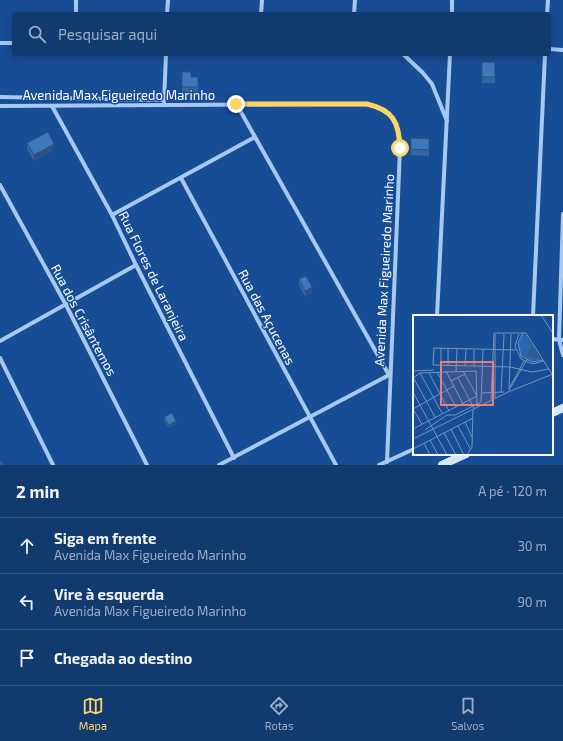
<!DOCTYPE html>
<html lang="pt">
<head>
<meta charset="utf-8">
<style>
	:root { --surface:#113a6f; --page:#1e4577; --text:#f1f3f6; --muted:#9cadc3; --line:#305482; --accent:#ffd366 }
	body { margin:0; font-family:"Exo 2",sans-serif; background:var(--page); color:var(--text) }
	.stop { position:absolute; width:12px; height:12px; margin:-9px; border:3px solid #ffd366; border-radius:50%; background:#fff }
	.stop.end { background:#ffd366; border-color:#fff; box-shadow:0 1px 4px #0008 }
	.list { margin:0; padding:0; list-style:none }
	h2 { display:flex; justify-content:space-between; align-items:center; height:52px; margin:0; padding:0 16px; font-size:17px }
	h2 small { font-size:13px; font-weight:400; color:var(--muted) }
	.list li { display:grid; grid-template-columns:26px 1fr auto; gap:12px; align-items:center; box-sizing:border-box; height:56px; padding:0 16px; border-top:1px solid var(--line) }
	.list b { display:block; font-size:15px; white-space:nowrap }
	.list p { margin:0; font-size:13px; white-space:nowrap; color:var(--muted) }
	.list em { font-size:13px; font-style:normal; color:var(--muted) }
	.icon { flex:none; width:22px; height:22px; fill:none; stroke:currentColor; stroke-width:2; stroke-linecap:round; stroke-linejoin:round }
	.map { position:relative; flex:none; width:563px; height:465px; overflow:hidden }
	.search { position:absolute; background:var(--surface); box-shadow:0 2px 10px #0003; left:12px; right:12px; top:12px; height:44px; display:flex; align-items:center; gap:10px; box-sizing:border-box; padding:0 14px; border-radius:4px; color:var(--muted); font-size:15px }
	.sheet { height:220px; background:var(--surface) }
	nav { display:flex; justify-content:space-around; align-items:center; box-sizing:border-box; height:56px; border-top:1px solid var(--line); background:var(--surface); font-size:11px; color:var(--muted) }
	nav a { display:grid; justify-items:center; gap:2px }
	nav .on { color:var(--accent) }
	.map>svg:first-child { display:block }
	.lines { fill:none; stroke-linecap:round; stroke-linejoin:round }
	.street { stroke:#a7c8f1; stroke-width:4 }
	.secondary { stroke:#d5e6fb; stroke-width:8 }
	.wall { fill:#3666a1 }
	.shaded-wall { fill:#2c5383 }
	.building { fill:#3f77bb; stroke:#2c5383 }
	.route { stroke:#ffd366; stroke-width:5 }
	.labels { text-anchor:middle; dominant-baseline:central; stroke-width:3; stroke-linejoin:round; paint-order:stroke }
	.street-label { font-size:13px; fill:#fff; stroke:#174d94 }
	.inset-road { fill:none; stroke:#7494bf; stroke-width:1 }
	.view { fill:#e67e7e; fill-opacity:0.15; stroke:#e67e7e; stroke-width:2 }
	.inset-edge { fill:none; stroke:#fff; stroke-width:2 }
</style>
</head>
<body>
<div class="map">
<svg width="563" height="465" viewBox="0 0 563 465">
	<rect width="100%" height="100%" fill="#174d94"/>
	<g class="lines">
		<g class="street">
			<polyline points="76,14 76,0"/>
			<polyline points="167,14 168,0"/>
			<polyline points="261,14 262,0"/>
			<polyline points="354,14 355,0"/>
			<polyline points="452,14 452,0"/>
			<polyline points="547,14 548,0"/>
			<polyline points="0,43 14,43"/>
			<polyline points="549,49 563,50"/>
			<polyline points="403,54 423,73 432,84 447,121"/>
			<polyline points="0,97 164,100"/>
			<polyline points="164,102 166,54"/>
			<path d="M0,106L367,104C393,110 399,122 400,148L387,462"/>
			<polyline points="52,106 112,215 136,265 234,458"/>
			<polyline points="181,178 336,465"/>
			<polyline points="0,185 66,305 147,465"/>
			<polyline points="563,214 559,340 563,355"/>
			<polyline points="112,215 255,137"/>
			<polyline points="437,316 450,54"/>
			<polyline points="533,316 545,54"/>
			<polyline points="552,339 563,340"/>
			<polyline points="0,341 136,265"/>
			<polyline points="0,358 53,465"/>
			<polyline points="219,465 389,375 237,105"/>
			<polyline points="379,465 414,449"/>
		</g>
		<g class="secondary">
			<polyline points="552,413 563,408"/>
			<polyline points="442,465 466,454"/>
		</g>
	</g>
	<g class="wall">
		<rect x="482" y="62" width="13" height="21"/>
		<polygon points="182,72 191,77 198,77 198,93 182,93"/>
		<polygon points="411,138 429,139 429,156 411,155"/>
		<polygon points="27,143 54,150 34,161 27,149"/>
		<polygon points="299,279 312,293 305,297 299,285"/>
		<polygon points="164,417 176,424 169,428 164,420"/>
	</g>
	<g class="shaded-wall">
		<polygon points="54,144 54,150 34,161 34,155"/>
		<polygon points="312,287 312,293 305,297 305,291"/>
		<polygon points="176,421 176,424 169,428 169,425"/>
	</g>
	<g class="building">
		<rect x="482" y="62" width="13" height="15"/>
		<polygon points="182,72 191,72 191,77 198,77 198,87 182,87"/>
		<polygon points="48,132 54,144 34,155 27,143"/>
		<polygon points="411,138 429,139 429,150 411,149"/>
		<polygon points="306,276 312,287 305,291 299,279"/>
		<polygon points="172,413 176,421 169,425 164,417"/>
		<polygon points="0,460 3,465 0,465"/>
	</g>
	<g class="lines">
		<path class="route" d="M236,104H367C393,110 399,122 400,148"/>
	</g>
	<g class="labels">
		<g class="street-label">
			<text x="119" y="95">Avenida Max Figueiredo Marinho</text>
			<text transform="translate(384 270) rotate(-87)">Avenida Max Figueiredo Marinho</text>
			<text transform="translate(154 276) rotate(64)">Rua Flores de Laranjeira</text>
			<text transform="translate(267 317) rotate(62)">Rua das Açucenas</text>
			<text transform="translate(84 320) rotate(62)">Rua dos Crisântemos</text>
		</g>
	</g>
	<g transform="translate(413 315)">
		<rect width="140" height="140" fill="#174d94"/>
		<path d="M109,20H114L128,45L118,46L108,40L105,30Z" fill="#2a67b2"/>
		<path d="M119,30L126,41L122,44L114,41Z" fill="#335b8e"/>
		<path class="inset-road" d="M128,0L140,18M110,18L105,28L108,41L119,47L130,45M106,19L102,31L108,44L119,49L131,46M103,35L21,33L20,50L97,52L119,57L136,54M28,50V33M35,51V34M52,51L53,34M61,51V35M0,56L21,55M33,56L50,89M43,56L44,34M24,57L43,92M7,58L29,98M16,58L36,96M0,62L22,102M0,63L7,58L63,56L64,89M45,63L61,93M38,66L52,59M97,72L111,46M96,75L114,45M96,75L98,19M0,77L34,140M69,78L91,77M88,78L91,19M82,84V19M78,85L81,18H113L139,59M0,94L41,71M0,94L9,109M52,107L59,122M45,111L58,135M0,114L64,81L50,56M38,114L51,140M12,115L34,100H42L68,87L70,35M31,118L43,140M0,124L95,77L140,59M17,125L25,140M11,128L17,140M0,134L60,103M54,140L59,132L60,94"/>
		<path class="view" d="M28,47H80V90H28Z"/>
		<rect width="140" height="140" class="inset-edge"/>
	</g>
</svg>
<div class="stop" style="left:400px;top:148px"></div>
<div class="stop end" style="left:236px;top:104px"></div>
<div class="search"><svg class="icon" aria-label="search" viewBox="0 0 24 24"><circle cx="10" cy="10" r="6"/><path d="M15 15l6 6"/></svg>Pesquisar aqui</div>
</div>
<section class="sheet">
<h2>2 min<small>A pé · 120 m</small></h2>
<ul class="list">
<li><svg class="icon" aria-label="ahead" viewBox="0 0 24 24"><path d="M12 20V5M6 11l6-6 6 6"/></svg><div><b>Siga em frente</b><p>Avenida Max Figueiredo Marinho</p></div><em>30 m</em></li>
<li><svg class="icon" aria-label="left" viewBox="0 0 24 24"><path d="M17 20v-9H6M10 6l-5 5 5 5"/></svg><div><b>Vire à esquerda</b><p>Avenida Max Figueiredo Marinho</p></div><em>90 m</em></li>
<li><svg class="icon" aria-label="arrive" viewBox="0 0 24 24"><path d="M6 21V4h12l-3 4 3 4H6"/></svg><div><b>Chegada ao destino</b></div></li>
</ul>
</section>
<nav>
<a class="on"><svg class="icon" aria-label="map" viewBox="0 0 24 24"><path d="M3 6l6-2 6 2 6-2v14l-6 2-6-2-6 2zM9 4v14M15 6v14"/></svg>Mapa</a>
<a><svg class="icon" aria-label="directions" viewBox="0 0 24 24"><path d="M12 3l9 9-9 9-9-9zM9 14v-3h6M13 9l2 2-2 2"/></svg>Rotas</a>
<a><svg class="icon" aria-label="saved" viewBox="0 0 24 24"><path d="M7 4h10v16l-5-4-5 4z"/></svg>Salvos</a>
</nav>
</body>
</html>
